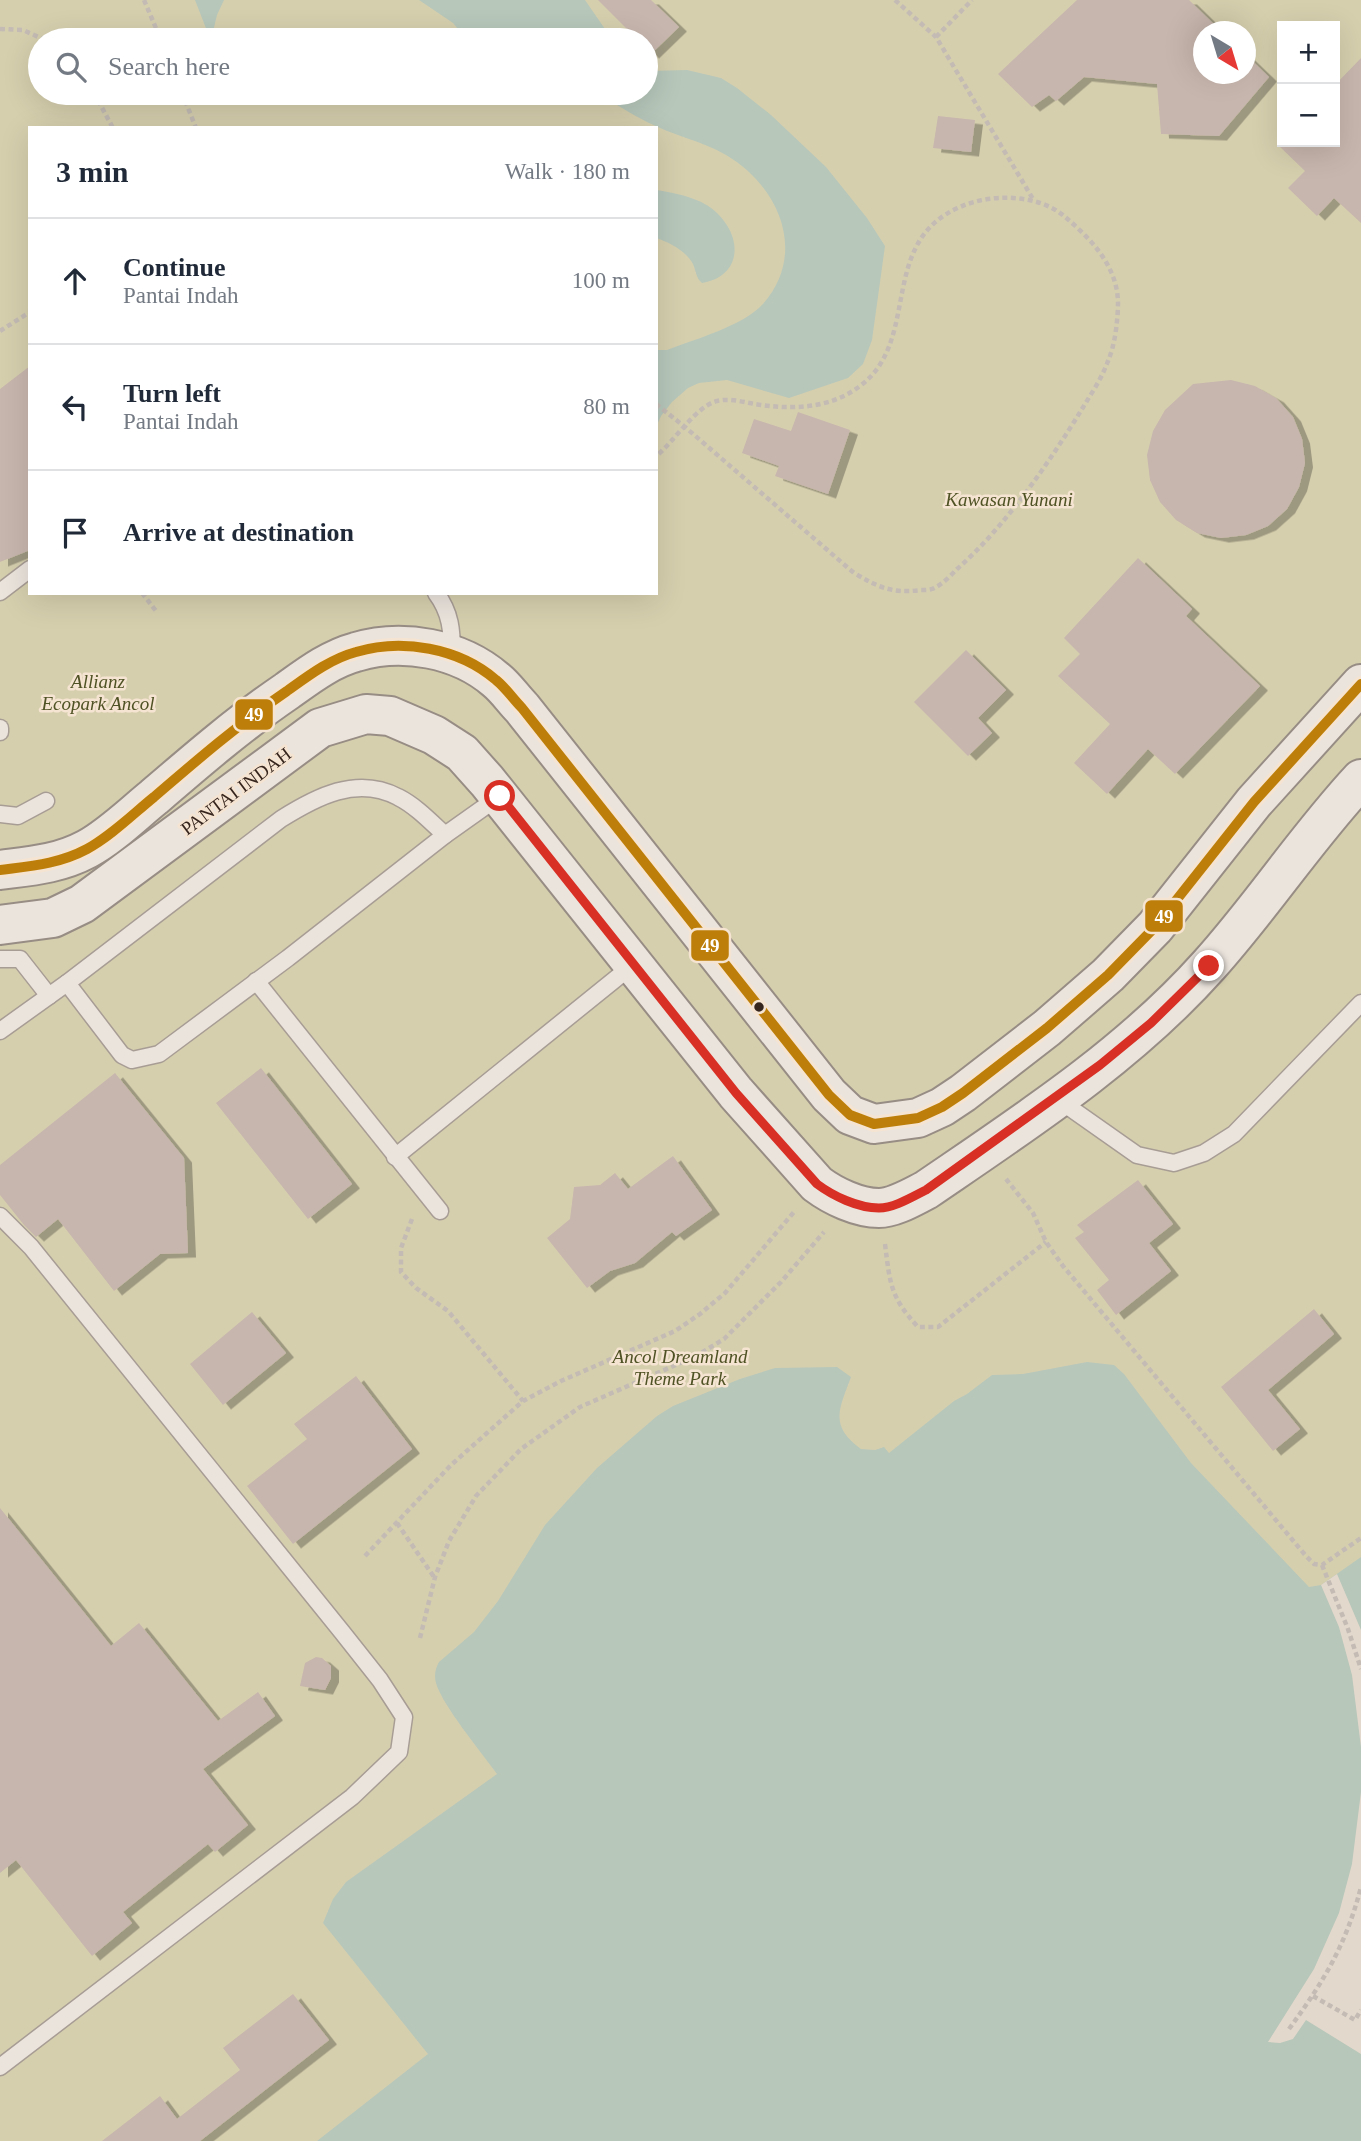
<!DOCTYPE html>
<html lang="en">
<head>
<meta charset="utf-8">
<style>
	:root { --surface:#fff; --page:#f2f2f3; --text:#1f2937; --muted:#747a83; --line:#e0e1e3 }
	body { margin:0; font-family:"Times New Roman",serif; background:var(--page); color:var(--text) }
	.controls { position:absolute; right:21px; top:21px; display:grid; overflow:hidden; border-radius:0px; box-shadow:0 7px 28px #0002 }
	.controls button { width:63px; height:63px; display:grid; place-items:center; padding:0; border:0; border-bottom:2px solid var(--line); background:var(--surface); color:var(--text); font:35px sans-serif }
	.compass { position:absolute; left:1193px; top:21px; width:63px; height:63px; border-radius:50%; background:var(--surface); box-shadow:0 7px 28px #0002; rotate:142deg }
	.stop { position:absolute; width:21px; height:21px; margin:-16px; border:5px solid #d93025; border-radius:50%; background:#fff }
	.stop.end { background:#d93025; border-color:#fff; box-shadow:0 2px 7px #0008 }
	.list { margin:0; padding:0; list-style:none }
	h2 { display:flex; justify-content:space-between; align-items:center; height:91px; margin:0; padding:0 28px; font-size:30px }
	h2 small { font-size:23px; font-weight:400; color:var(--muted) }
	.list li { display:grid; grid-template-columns:46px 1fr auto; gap:21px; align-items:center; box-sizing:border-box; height:126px; padding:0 28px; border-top:2px solid var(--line) }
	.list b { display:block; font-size:26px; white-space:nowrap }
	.list p { margin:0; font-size:23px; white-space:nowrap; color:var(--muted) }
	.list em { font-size:23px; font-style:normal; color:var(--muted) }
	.icon { flex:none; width:38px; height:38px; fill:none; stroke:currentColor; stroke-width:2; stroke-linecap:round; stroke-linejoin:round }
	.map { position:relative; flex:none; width:1361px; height:2141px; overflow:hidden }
	.search { position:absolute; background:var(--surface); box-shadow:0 7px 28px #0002; left:28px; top:28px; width:630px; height:77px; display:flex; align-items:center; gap:18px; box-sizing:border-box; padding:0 24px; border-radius:38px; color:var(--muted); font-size:26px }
	.panel { position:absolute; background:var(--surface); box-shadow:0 7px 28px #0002; left:28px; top:126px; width:630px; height:469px; border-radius:0px }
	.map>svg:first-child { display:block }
	.green { fill:#d6cfae; fill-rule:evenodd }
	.water { fill:#b7c7ba }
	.pier { fill:#e3d8cc }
	.building { fill:#c7b6ad; filter:url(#shadow) }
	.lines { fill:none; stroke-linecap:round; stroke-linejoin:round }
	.lane-casing { stroke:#a89d95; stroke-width:19 }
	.secondary-casing { stroke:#988d85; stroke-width:42 }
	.path { stroke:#c3bbb4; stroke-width:4.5; stroke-dasharray:5 3.5; stroke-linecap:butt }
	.lane { stroke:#ebe4dd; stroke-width:16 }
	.secondary { stroke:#ebe4dd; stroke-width:38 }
	.bus-1-casing { stroke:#f5e4d1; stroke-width:16 }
	.bus-1 { stroke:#bd7f09; stroke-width:10 }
	.route { stroke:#d93025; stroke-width:9 }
	.bus-dot { fill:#36251d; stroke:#f5e4d1; stroke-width:2.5 }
	.labels { text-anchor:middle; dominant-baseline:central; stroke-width:5; stroke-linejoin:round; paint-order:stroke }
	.park-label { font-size:19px; font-style:italic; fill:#4f5224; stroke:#f5e4d1 }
	.street-label { font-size:19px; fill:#36251d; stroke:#f5e4d1 }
	.line-badge { stroke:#f5e4d1; stroke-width:2.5 }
	.badge-label { font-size:19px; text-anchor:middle; font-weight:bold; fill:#fff }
</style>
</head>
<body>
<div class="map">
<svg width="1361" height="2141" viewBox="0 0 1361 2141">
	<defs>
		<filter id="shadow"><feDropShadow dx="8" dy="4.5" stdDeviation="0" flood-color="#0004"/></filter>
	</defs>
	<rect width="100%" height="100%" fill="#e3d8cc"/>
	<path class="green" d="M0,0H1361V2141H0ZM1282,26H1335V142H1282ZM1204,32H1246V74H1204ZM40,40H646V93H40ZM30,128H656V593H30Z"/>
	<g class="water">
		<polygon points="195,0 224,0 217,15 212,36 207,31"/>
		<polygon points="419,0 585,0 605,29 618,40 467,40 453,23"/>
		<path d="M646,68L649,71L687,70L721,78L737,88L771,115L826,167L867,218L885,246L872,340L863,364L848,378L789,398L727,380L699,383L688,388L672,402L661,416L656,427V350H667C695,339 743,326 763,304C808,253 779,186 726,155C702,141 672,135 647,122C629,113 613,102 596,93H646Z"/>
		<path d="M656,190C676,193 702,198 717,213C743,238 742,276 702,283C696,278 696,271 693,264C686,251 669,242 656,238Z"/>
		<path d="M1087,1362L1114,1365L1124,1374L1191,1463L1309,1587L1321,1585L1361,1557V2141H317L428,2054L323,1923L333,1899L346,1882L497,1774C482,1753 442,1705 436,1683C434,1676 435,1669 439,1662L474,1632L498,1601L545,1525L597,1468L657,1416L673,1406L740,1379L775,1368L837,1367L851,1377C839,1410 829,1425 861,1449L875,1450L884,1447L889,1453L954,1401L967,1394L992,1375L1023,1374Z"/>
	</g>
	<g class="pier">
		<polygon points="1337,1574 1361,1630 1361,1747 1352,1675 1339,1627 1321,1585"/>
		<polygon points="1361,1792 1361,2054 1306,2020 1293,2039 1280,2043 1268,2042 1314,1969 1339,1913 1352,1864"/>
	</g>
	<g class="building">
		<polygon points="598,0 651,0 679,27 651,54 646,48 646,40 638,40"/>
		<polygon points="1077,0 1189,0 1222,32 1203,32 1203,74 1245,74 1245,54 1269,77 1219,136 1161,134 1157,84 1084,77 1056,101 1049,95 1032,107 998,74"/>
		<polygon points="1361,58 1361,223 1334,198 1317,216 1288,188 1305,171 1277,144 1282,139 1282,142 1335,142 1335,85"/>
		<polygon points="938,116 975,120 971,152 933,148"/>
		<polygon points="30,366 30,550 0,562 0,389"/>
		<polygon points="1231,380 1255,386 1276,398 1293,417 1302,439 1305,463 1299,487 1287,509 1268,526 1246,535 1221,538 1197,533 1176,520 1160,502 1150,480 1147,455 1153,431 1165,410 1193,384"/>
		<polygon points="798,412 850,430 828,494 775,476 779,466 742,453 754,419 791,431"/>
		<polygon points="1138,558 1192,609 1186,616 1260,686 1175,774 1148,749 1107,794 1074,763 1110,724 1058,676 1080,654 1064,638"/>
		<polygon points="966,650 1006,690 978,718 992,733 968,756 914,702"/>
		<polygon points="261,1068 352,1184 308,1219 216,1103"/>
		<polygon points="115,1073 184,1158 188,1253 160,1254 114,1291 58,1219 36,1237 24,1225 0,1195 0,1165"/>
		<polygon points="673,1156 712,1210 676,1236 672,1232 635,1263 610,1271 587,1288 547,1238 570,1219 574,1187 600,1185 615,1173 628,1189"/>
		<polygon points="1138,1180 1173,1224 1149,1243 1171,1271 1116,1315 1097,1290 1109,1280 1075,1238 1084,1232 1077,1225"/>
		<polygon points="1314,1309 1334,1334 1268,1390 1300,1429 1273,1451 1221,1387"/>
		<polygon points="252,1312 286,1353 223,1405 190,1364"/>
		<polygon points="356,1376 412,1449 293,1544 247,1486 307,1439 294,1424"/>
		<polygon points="0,1508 111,1646 139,1623 218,1721 258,1692 275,1716 203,1769 248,1825 215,1852 208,1844 123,1912 132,1923 92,1956 16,1860 0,1873"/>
		<polygon points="316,1657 322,1658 331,1666 331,1678 325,1690 300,1686 305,1663"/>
		<polygon points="293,1994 329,2040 200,2141 102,2141 160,2096 177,2119 240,2070 223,2048"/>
	</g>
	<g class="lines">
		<defs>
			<g id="lane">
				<polyline points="0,592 30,569"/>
				<path d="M436,593C451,613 452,631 452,655"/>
				<polyline points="0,728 0,732"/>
				<polyline points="0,814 18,816 46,801"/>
				<polyline points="0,959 20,959 49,996"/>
				<polyline points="256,981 440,1211"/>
				<polyline points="67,983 122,1055 132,1060 159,1054 288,958 445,835 500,796"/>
				<path d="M0,1031L67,983L281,819C316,797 357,775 398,797C416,806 431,822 445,835"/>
				<polyline points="1056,1098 1137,1155 1174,1163 1204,1153 1234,1134 1361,1003"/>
				<polyline points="395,1157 634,964"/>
				<polyline points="0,1216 31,1247 342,1632 380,1680 404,1717 399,1752 352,1797 0,2067"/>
			</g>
			<g id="secondary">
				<path d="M0,870C31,866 59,864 87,849C111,836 133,814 154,797C197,760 240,723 287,691C308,676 330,659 356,652C402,638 459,648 496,680C506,688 513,699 522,708L829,1095L850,1115L874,1124L918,1118L942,1107L963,1093L1047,1028L1108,975L1155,927L1254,802L1361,684"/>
				<path d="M0,925L53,918L82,904L320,728L366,714L390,716L434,735L462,753L487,781L736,1093L817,1184C833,1196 858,1208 879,1208C894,1208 912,1197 926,1190C1024,1123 1129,1055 1209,965C1263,905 1306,838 1361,779"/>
			</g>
		</defs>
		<use href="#lane" class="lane-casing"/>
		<use href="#secondary" class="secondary-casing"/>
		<g class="path">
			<polyline points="144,0 161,40"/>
			<polyline points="895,0 936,37 1033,199"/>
			<polyline points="0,29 23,30 45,40"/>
			<polyline points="936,37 972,0"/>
			<polyline points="94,93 113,128"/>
			<polyline points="182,93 196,128"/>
			<polyline points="0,331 30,312"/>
			<path d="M656,404L685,427L854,573C878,587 892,594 921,590C926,590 932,590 936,587C944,583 951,575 957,569C1004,528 1049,463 1082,409C1091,394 1102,378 1108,361C1115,345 1118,320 1118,302C1117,265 1090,238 1064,216C1038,194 991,193 960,207C877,242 922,340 860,386C830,409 791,410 755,404C743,402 730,398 717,401C696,406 674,442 656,456"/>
			<polyline points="142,593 156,611"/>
			<polyline points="1006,1179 1033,1213 1046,1242 1063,1266 1306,1556 1314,1564 1322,1565 1361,1538"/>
			<polyline points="412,1219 401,1248 401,1272 416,1288 448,1311 523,1401"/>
			<path d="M885,1244C890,1283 890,1297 918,1327H938L1046,1242"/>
			<polyline points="397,1523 434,1577"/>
			<polyline points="365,1556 451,1465 523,1401 561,1381 675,1331 700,1314 725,1293 794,1212"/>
			<polyline points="1322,1565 1348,1629 1361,1669"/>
			<polyline points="420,1638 435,1577 449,1541 476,1496 521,1449 580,1407 696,1356 724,1339 781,1282 824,1232"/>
			<polyline points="1313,1996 1355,2020 1361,2010"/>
			<path d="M1289,2029C1324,1981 1346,1945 1361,1887"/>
		</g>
		<use href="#lane" class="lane"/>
		<use href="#secondary" class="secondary"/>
		<defs>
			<path id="bus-1" d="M0,870C31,866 59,864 87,849C111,836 133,814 154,797C197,760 240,723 287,691C308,676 330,659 356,652C402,638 459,648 496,680C506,688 513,699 522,708L829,1095L850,1115L874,1124L918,1118L942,1107L963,1093L1047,1028L1108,975L1155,927L1254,802L1361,684"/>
		</defs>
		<use href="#bus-1" class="bus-1-casing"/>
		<use href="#bus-1" class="bus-1"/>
	</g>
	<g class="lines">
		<path class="route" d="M500,796L736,1093L817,1184C833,1196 858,1208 879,1208C894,1208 912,1197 926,1190L1100,1065L1151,1023L1209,966"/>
	</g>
	<circle class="bus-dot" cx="759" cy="1007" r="6"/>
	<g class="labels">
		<g class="park-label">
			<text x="1009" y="499">Kawasan Yunani</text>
			<text x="98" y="681">Allianz<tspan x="98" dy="22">Ecopark Ancol</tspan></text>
			<text x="680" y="1356">Ancol Dreamland<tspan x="680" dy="22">Theme Park</tspan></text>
		</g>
		<g class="street-label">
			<text transform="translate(236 791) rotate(-37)">PANTAI INDAH</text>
		</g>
	</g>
	<g class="line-badge">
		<rect x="234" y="698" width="40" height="33" rx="7" fill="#bd7f09"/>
		<rect x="1144" y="899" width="40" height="34" rx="7" fill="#bd7f09"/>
		<rect x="690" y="929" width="40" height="33" rx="7" fill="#bd7f09"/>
	</g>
	<g class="badge-label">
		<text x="254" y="721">49</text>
		<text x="1164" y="923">49</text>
		<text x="710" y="952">49</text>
	</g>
</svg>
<div class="controls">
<button>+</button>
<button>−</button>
</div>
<svg class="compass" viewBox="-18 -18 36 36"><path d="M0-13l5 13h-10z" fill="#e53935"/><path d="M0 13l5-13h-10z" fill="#747a83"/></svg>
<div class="stop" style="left:500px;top:796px"></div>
<div class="stop end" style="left:1209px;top:966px"></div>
<div class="search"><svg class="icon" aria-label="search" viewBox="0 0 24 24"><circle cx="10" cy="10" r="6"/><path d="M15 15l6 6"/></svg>Search here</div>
<section class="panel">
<h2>3 min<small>Walk · 180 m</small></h2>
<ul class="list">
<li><svg class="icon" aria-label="ahead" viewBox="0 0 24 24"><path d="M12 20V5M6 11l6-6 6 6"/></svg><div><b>Continue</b><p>Pantai Indah</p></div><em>100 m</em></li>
<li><svg class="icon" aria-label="left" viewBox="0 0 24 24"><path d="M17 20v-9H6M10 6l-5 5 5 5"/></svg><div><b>Turn left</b><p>Pantai Indah</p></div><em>80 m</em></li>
<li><svg class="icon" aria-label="arrive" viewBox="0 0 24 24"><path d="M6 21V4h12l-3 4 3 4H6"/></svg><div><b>Arrive at destination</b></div></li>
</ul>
</section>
</div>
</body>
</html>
